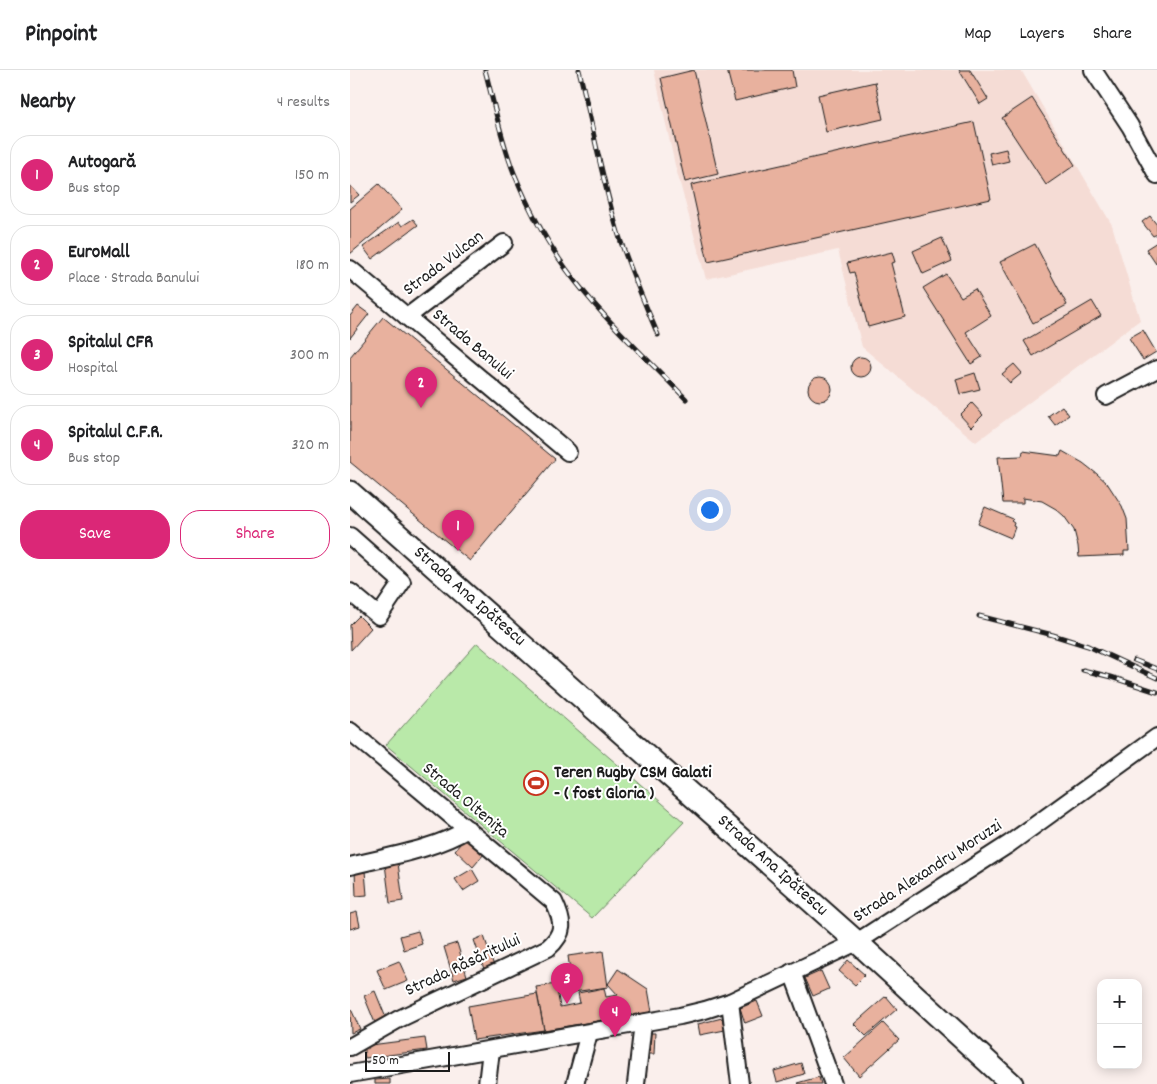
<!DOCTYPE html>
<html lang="en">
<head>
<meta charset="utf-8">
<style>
	:root { --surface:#fff; --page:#f2f2f2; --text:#202124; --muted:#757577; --line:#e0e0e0; --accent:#db2777 }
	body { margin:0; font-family:Dekko,sans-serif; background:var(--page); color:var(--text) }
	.controls { position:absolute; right:15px; bottom:15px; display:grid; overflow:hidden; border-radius:10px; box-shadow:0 2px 12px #0003 }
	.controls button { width:45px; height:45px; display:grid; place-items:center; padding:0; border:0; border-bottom:1px solid var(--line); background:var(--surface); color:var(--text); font:25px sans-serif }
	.scale { position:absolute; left:15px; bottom:12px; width:85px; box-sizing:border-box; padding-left:5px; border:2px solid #1c1c1c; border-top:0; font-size:14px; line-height:18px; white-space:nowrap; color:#1c1c1c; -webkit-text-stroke:4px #fff; paint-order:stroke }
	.you { position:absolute; left:359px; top:439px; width:18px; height:18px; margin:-12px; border:4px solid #fff; border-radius:50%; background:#1a73e8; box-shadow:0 0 0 8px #1a73e833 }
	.badge { display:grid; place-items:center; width:32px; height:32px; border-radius:50%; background:var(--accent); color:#fff; font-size:16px; font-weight:700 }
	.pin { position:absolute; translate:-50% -41px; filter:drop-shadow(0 1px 2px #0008) }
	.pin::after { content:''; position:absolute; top:26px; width:18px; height:15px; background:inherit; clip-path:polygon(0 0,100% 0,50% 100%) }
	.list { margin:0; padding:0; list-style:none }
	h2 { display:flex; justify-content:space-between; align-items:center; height:65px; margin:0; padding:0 20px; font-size:21px }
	h2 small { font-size:16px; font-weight:400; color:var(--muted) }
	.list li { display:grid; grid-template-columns:32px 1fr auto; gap:15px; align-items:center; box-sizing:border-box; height:80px; margin:0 10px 10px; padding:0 10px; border:1px solid var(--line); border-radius:20px }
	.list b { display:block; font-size:19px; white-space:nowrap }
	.list p { margin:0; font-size:16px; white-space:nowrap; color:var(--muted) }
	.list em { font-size:16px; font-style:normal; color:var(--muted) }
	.actions { display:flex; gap:10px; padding:15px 20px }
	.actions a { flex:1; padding:11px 0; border:1px solid var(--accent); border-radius:20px; text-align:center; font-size:18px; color:var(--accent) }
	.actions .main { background:var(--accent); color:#fff }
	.map { position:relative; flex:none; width:807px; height:1014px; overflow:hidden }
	header { display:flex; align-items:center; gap:30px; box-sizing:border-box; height:70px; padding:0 25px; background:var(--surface); border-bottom:1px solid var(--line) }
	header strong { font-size:24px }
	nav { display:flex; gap:28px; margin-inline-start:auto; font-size:18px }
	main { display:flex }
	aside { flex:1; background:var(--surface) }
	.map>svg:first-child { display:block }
	.built { fill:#f5dcd5 }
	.green { fill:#b9e9a9; stroke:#6a8262 }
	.building { fill:#e8b19e; stroke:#1c1c1c }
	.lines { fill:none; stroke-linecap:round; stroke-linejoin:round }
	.minor-casing { stroke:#1c1c1c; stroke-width:20 }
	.major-casing { stroke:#1c1c1c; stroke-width:25 }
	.minor { stroke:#fff; stroke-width:16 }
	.major { stroke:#fff; stroke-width:21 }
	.rail-casing { stroke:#1c1c1c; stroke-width:5 }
	.rail { stroke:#fff; stroke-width:3; stroke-dasharray:9; stroke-linecap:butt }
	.labels { text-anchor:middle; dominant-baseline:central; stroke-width:4; stroke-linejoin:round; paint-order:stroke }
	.street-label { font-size:18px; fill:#1c1c1c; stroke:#fff }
	.poi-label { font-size:18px; font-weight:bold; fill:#1c1c1c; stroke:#fff; text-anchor:start }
</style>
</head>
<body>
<header>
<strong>Pinpoint</strong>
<nav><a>Map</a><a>Layers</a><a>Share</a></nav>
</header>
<main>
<aside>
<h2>Nearby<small>4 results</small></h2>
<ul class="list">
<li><span class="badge">1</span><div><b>Autogară</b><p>Bus stop</p></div><em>150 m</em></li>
<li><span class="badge">2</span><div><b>EuroMall</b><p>Place · Strada Banului</p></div><em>180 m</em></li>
<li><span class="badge">3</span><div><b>Spitalul CFR</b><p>Hospital</p></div><em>300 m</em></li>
<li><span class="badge">4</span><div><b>Spitalul C.F.R.</b><p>Bus stop</p></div><em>320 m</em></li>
</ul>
<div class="actions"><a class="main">Save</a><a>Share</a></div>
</aside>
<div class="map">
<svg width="807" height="1014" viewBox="0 0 807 1014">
	<rect width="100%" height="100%" fill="#faefec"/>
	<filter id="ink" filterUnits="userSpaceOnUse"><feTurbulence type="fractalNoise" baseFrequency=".02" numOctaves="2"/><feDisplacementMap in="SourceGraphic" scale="10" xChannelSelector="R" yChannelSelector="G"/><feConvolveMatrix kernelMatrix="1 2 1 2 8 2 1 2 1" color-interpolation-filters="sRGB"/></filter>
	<g filter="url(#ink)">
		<polygon class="built" points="304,0 671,0 762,155 790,250 626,372 512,277 488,180 356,209 325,95"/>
		<polygon class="green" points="127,573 334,752 242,848 36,675"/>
		<g class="building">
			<polygon points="344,0 368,104 335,112 311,8"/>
			<polygon points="377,0 442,0 445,17 385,31"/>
			<polygon points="609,0 620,0 638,29 630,34"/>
			<polygon points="525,12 533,49 476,62 468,25"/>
			<polygon points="682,28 725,95 696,115 652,48"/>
			<polygon points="624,52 641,129 358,192 341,115"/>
			<polygon points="656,79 659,91 642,95 639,83"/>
			<polygon points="29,114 52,140 0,184 0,139"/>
			<polygon points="0,115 9,125 0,132"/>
			<polygon points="800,146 807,155 807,164 803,166 792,152"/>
			<polygon points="63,149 68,155 22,189 13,177 49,152 52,156"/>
			<polygon points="592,168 602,191 573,204 563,181"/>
			<polygon points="807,172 807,193 806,194 796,179"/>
			<polygon points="685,174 717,235 683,253 650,192"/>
			<polygon points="542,182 545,192 541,193 555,247 518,257 504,202 500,203 497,193"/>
			<polygon points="596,204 611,227 625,219 641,246 616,262 632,287 621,294 573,218"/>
			<polygon points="742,231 751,246 683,286 674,271"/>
			<polygon points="8,236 19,244 0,268 0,246"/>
			<polygon points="33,247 205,389 120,491 0,392 0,287"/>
			<polygon points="793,260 806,282 793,290 779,268"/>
			<circle cx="511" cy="297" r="10"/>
			<polygon points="664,294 672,303 660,313 652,304"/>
			<polygon points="625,303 630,319 610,324 606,309"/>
			<circle cx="470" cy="319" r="12"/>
			<polygon points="622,333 633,345 621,357 610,345"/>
			<polygon points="712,336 719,345 705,355 698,346"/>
			<polygon points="673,381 710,386 712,381 733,393 747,404 757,413 772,436 777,449 779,481 774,481 774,485 729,487 728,476 724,460 714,446 706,439 692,431 673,428 673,433 653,433 648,387 672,386"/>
			<polygon points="635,437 663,449 661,451 664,453 663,456 665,457 661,468 628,454"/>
			<polygon points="9,546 21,558 1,580 0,555"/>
			<polygon points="116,767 134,784 123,797 105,780"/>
			<polygon points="48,793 53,831 40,833 35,794"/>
			<polygon points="122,799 129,811 113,821 105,809"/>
			<polygon points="5,801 15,801 17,825 6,826"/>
			<polygon points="7,842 10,856 0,859 0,844"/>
			<polygon points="68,861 72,874 54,880 50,866"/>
			<polygon points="134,866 144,896 134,899 124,870"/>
			<polygon points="107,873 117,906 104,910 94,877"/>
			<polygon points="253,881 258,917 223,922 218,886"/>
			<polygon points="498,890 515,905 505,915 489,901"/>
			<polygon points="49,891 58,911 36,920 27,900"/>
			<polygon points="268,899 298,919 302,942 194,960 186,917 206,914 210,937 230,933 228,923 254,918 256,927 268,925 258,914"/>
			<polygon points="471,901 479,919 463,926 455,908"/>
			<polygon points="25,921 36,948 25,953 14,926"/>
			<polygon points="187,924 194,960 124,970 118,936"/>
			<polygon points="536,926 547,939 516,966 504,954"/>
			<polygon points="407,931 413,946 395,953 390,938"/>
			<polygon points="1,939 10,959 1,963 0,940"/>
			<polygon points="372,948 375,960 350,965 348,954"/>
			<polygon points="533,953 549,970 509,1006 494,988"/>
			<polygon points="295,963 305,963 304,984 295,984"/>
			<polygon points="75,968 77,980 15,988 13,976"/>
			<polygon points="451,993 454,1004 427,1012 424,1001"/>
			<polygon points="469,1007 471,1014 448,1014 447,1013"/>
			<polygon points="40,1009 40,1014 25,1014 25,1010"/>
		</g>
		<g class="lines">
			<defs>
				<g id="minor">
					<polyline points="743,0 780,56 807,105"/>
					<polyline points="0,199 218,382"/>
					<polyline points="57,247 154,173"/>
					<polyline points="756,326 807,299"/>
					<polyline points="0,466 52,512 29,546 0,522"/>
					<path d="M0,661L204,832C214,853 215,863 198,878L49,949L0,977"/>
					<path d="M0,796C39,786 83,780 118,759"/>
					<polyline points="442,902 483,1014"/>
					<polyline points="380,932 390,1014"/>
					<polyline points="0,1004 330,946 355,940 380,932 507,872 659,774 807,667"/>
					<polyline points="137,1014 141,980"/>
					<polyline points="225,1014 239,963"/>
					<polyline points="286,1014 293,953"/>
				</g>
				<polyline id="major" points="0,422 507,872 662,1014"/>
			</defs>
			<use href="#minor" class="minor-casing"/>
			<use href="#major" class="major-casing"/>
			<use href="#minor" class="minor"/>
			<use href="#major" class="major"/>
			<defs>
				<g id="rail">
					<path d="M135,0C144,34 151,70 164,103C178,137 195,170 217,200C251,247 296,287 336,329"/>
					<path d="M229,0C243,57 253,116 271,172C282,204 295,234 308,265"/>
					<polyline points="629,546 703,565 738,576 807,608"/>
					<polyline points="784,590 807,599"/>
					<polyline points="733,600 761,607 807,622"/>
				</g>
			</defs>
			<use href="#rail" class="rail-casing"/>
			<use href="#rail" class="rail"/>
		</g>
	</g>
	<defs>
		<symbol id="stadium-ring" viewBox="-11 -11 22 22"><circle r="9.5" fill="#fff" stroke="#c8321e" stroke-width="1.5"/><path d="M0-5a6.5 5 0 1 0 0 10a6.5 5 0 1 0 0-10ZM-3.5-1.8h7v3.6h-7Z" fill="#c8321e"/></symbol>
	</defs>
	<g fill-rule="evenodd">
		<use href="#stadium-ring" x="172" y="699" width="28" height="28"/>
	</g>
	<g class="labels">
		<g class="street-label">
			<text transform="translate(94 194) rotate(-37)">Strada Vulcan</text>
			<text transform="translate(122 275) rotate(40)">Strada Banului</text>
			<text transform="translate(119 527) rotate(41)">Strada Ana Ipătescu</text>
			<text transform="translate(115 731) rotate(40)">Strada Oltenița</text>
			<text transform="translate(422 796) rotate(42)">Strada Ana Ipătescu</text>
			<text transform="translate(578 802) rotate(-33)">Strada Alexandru Moruzzi</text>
			<text transform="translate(113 896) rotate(-25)">Strada Răsăritului</text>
		</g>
		<g class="poi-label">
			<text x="204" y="703">Teren Rugby CSM Galati<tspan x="204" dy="21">- ( fost Gloria )</tspan></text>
		</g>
	</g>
</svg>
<div class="controls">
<button>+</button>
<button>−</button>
</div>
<div class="scale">50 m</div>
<div class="you"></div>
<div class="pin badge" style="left:108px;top:481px">1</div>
<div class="pin badge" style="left:71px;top:338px">2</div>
<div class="pin badge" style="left:217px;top:934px">3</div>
<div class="pin badge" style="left:265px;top:967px">4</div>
</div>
</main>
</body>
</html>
